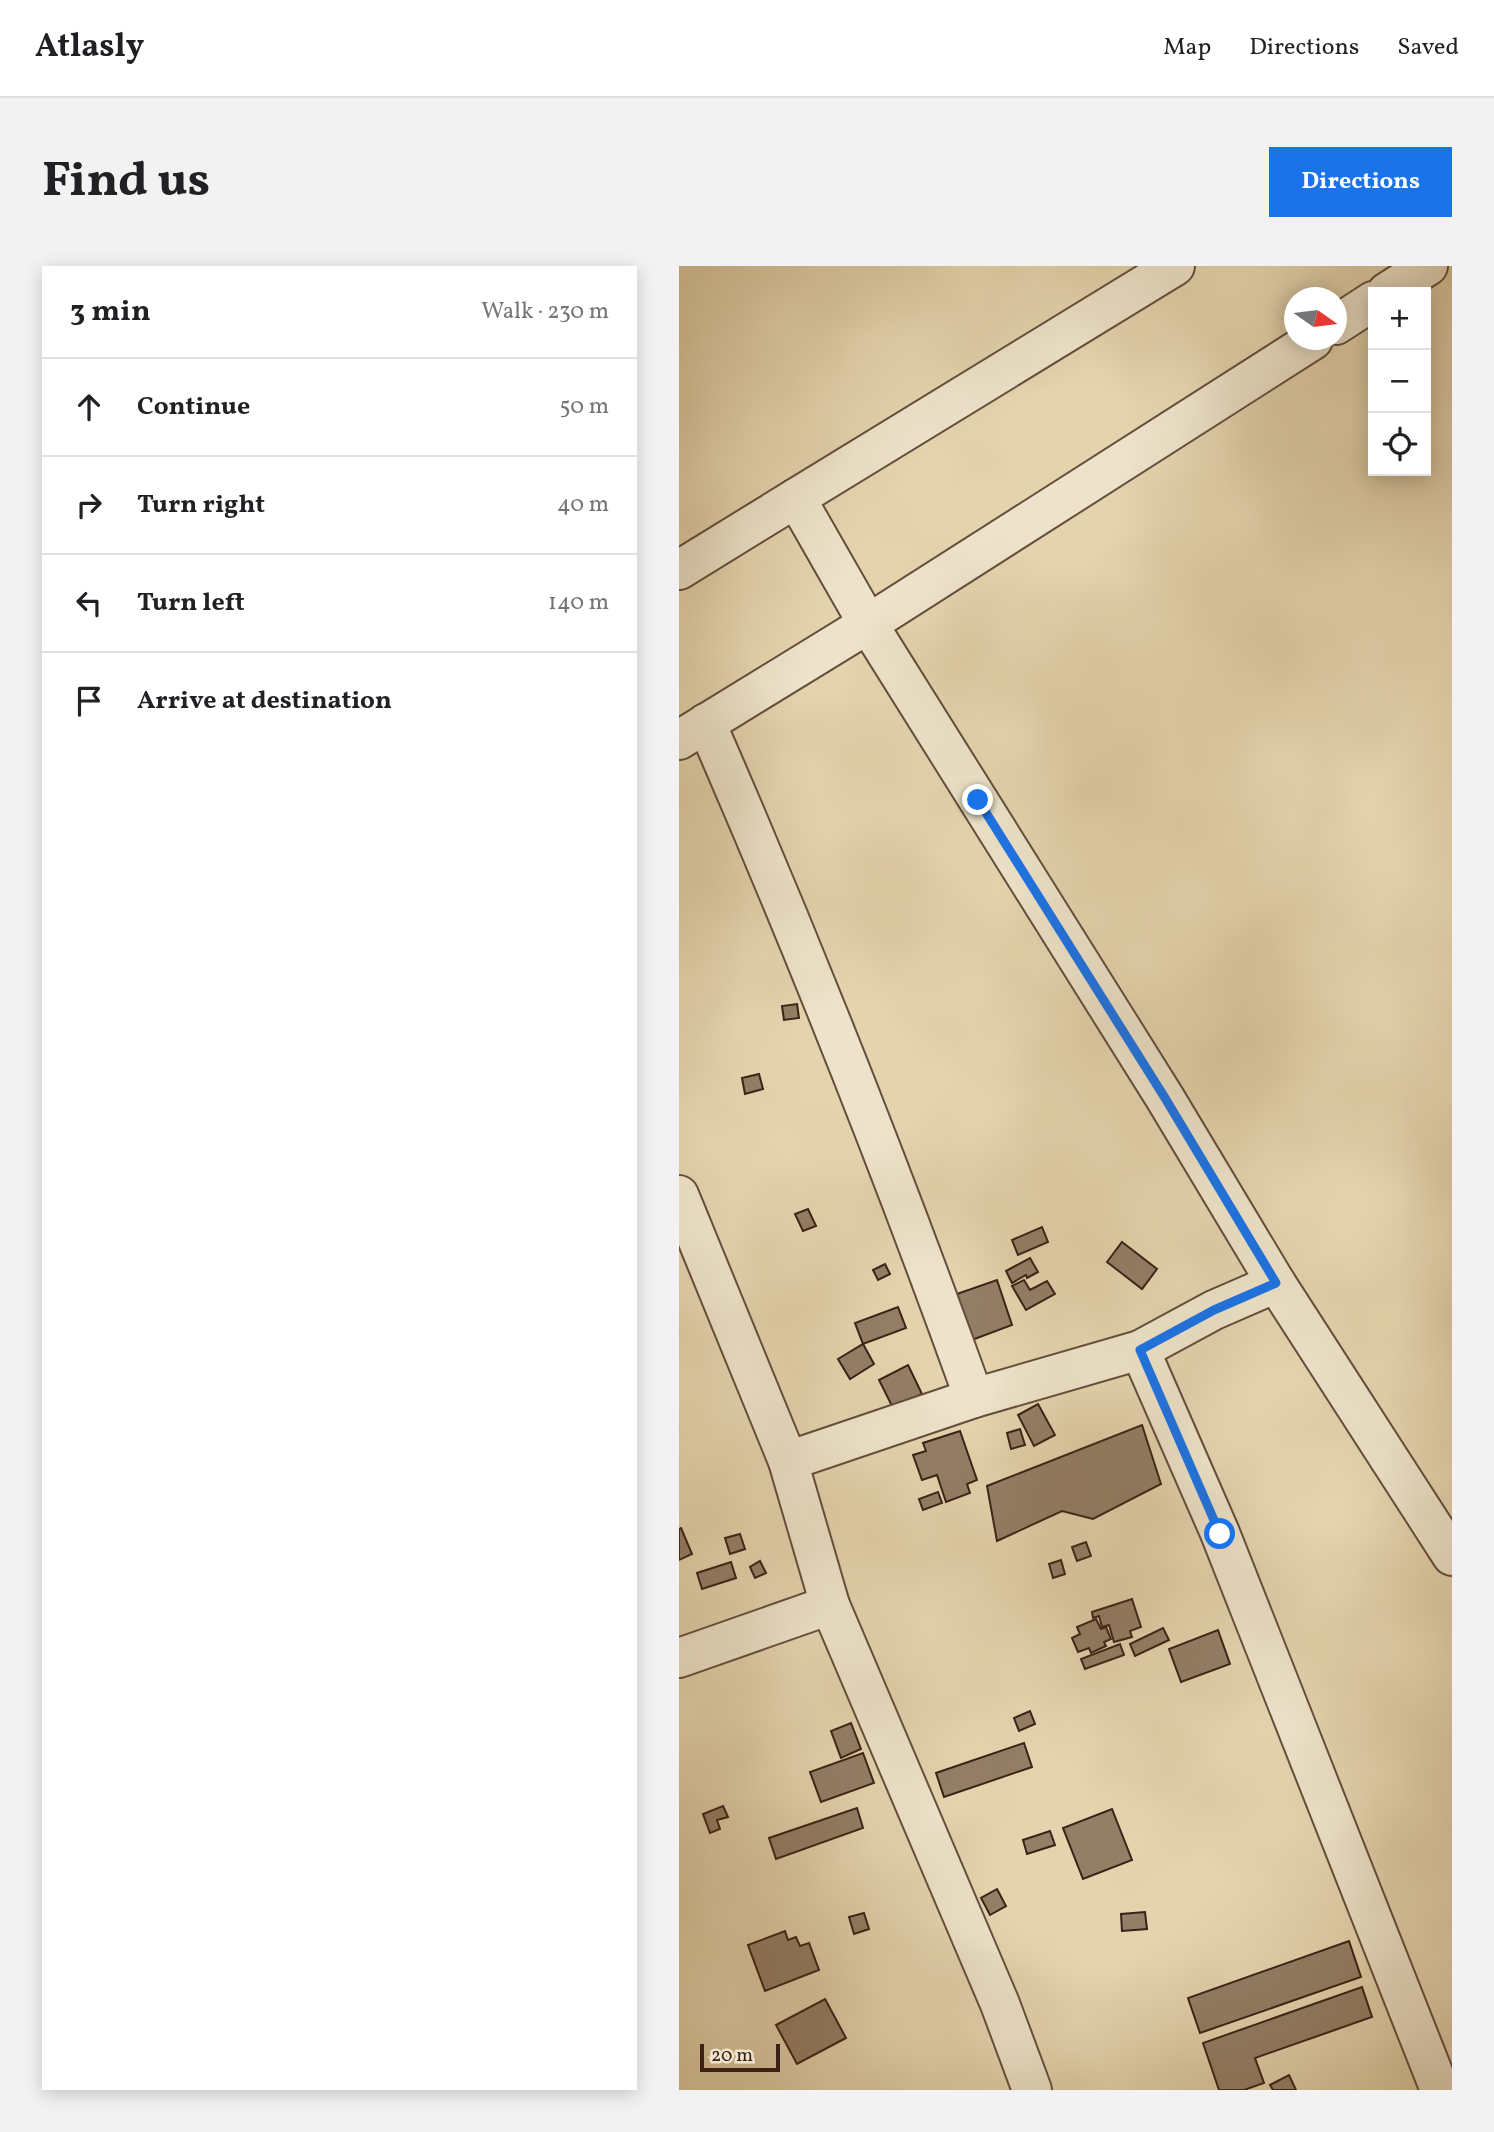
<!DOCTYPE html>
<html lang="en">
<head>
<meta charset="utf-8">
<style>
	:root { --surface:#fff; --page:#f2f2f2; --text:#202124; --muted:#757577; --line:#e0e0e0; --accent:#1a73e8 }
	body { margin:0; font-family:Vollkorn,serif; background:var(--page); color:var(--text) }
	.controls { position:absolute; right:21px; top:21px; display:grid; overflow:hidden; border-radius:0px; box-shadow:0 4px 18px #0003 }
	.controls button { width:63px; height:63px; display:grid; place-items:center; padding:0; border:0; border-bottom:2px solid var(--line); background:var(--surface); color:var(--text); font:35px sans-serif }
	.compass { position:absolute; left:605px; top:21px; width:63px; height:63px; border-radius:50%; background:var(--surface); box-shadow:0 4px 18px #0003; rotate:104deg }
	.scale { position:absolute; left:21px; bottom:18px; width:80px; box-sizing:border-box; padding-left:7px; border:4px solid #3b2117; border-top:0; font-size:19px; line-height:24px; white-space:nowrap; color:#3b2117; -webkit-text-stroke:5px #ede3ca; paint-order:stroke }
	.stop { position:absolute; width:21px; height:21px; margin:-16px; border:5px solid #1a73e8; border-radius:50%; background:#fff }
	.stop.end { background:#1a73e8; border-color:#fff; box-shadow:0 2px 7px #0008 }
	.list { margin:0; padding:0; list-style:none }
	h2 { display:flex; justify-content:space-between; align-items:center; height:91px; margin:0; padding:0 28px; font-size:30px }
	h2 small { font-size:23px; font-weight:400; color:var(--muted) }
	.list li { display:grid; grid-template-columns:46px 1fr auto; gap:21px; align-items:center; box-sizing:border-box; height:98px; padding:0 28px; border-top:2px solid var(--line) }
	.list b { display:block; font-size:26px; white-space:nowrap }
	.list em { font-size:23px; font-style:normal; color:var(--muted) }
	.icon { flex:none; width:38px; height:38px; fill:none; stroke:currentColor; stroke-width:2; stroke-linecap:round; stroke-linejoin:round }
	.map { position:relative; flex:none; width:773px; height:1824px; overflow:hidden; border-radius:0px }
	header { display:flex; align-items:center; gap:42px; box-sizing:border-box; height:98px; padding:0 35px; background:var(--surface); border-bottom:2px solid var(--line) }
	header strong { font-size:33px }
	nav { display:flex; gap:38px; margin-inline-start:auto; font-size:24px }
	.intro { display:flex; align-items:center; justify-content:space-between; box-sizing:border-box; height:168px; padding:0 42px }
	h1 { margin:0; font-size:49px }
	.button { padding:18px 32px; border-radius:0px; background:var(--accent); color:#fff; font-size:24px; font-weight:700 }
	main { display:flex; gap:42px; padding:0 42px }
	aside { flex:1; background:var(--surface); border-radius:0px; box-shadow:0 4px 18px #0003 }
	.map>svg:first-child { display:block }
	.building { fill:#937e66; stroke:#3b2117; stroke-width:2 }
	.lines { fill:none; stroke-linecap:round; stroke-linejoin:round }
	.minor-casing { stroke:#654e3d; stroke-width:42 }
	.minor { stroke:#ede3ca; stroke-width:38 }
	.route { stroke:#1a73e8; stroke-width:9 }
</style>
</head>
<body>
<header>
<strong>Atlasly</strong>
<nav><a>Map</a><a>Directions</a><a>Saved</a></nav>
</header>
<div class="intro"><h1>Find us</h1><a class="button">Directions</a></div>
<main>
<aside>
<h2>3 min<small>Walk · 230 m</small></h2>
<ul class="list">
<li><svg class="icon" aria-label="ahead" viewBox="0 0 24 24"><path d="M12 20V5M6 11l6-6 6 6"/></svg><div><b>Continue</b></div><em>50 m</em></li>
<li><svg class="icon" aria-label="right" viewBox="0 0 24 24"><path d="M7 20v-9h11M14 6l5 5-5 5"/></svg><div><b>Turn right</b></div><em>40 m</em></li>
<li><svg class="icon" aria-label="left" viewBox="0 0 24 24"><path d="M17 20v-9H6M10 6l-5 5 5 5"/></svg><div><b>Turn left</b></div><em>140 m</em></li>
<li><svg class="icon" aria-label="arrive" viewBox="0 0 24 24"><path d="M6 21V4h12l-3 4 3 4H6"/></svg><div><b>Arrive at destination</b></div></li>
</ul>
</aside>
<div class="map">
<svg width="773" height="1824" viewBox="0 0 773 1824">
	<rect width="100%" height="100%" fill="#e4d4ae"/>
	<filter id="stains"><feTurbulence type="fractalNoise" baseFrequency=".00286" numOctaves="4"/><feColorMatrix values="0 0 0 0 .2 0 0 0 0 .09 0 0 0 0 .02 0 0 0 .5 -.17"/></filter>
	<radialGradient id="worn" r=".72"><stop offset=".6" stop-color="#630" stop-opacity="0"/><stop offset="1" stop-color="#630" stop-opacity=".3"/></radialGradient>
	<g class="building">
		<polygon points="118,738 120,752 105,754 103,740"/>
		<polygon points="80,808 84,823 66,828 63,812"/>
		<polygon points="129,943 137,960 124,965 116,948"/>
		<polygon points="363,961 369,976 339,989 333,974"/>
		<polygon points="443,976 478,1003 463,1023 428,996"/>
		<polygon points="351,992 359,1006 348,1012 347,1009 333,1017 327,1005"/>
		<polygon points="206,998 211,1008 199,1014 194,1004"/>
		<polygon points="318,1014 333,1059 285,1077 269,1031"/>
		<polygon points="345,1014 351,1024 368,1015 376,1028 347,1044 333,1020"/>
		<polygon points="219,1041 227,1062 184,1078 176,1057"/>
		<polygon points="184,1078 195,1098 171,1113 159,1093"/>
		<polygon points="229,1099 243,1128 214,1142 200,1114"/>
		<polygon points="359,1138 376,1169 355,1180 339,1149"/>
		<polygon points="463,1159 482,1218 414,1253 383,1245 318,1275 308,1220"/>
		<polygon points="341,1163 346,1179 332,1183 328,1167"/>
		<polygon points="281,1165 298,1214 288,1218 291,1227 267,1236 258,1209 243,1214 234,1189 247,1185 244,1177"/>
		<polygon points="259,1226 263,1237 244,1244 240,1233"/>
		<polygon points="2,1262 13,1288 0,1294 0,1263"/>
		<polygon points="61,1268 66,1283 51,1288 46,1272"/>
		<polygon points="407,1276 412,1290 398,1295 393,1281"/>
		<polygon points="382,1294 386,1308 374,1312 370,1298"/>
		<polygon points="81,1295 87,1307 76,1312 71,1301"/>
		<polygon points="52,1296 57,1312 23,1323 18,1307"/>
		<polygon points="453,1333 462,1361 451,1365 453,1371 435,1376 430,1359 423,1361 420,1350 414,1352 413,1346"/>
		<polygon points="417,1353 422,1363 427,1361 432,1373 425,1376 427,1380 412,1387 410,1382 399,1386 393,1372 401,1368 398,1361"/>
		<polygon points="484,1362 490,1374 456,1390 451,1378"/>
		<polygon points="539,1364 551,1398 502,1416 490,1383"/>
		<polygon points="441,1378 445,1389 406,1403 402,1393"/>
		<polygon points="351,1445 356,1458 340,1465 335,1452"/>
		<polygon points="172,1457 182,1483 162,1492 152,1465"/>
		<polygon points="345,1477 353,1501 265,1531 257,1507"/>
		<polygon points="184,1487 195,1517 142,1536 131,1506"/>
		<polygon points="44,1540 49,1551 38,1554 41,1563 31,1567 24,1548"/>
		<polygon points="178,1542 184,1562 97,1593 90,1572"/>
		<polygon points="433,1543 453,1594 404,1613 384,1562"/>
		<polygon points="371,1565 376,1579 348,1588 344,1574"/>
		<polygon points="318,1623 327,1640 311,1649 302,1632"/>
		<polygon points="466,1646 468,1663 443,1665 442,1648"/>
		<polygon points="185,1647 190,1663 175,1668 170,1651"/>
		<polygon points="106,1665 109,1674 117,1671 121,1680 130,1677 140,1704 86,1725 69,1679"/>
		<polygon points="670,1675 682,1711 521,1767 509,1732"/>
		<polygon points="683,1721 693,1751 576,1792 585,1817 565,1824 540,1824 524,1777"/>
		<polygon points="146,1733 167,1772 118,1798 97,1759"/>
		<polygon points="610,1809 617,1824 594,1824 591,1819"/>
	</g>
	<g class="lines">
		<defs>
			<g id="minor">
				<polyline points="496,0 117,232 189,358 486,832 597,1017 773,1290"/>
				<polyline points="708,26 749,0"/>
				<polyline points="657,59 694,35"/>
				<polyline points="0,304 117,232"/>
				<path d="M27,457C124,679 213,904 295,1132"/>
				<polyline points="0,474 189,358 634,74"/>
				<polyline points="0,929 109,1195 151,1339 321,1738 353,1824"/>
				<polyline points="461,1084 541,1267 761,1824"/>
				<polyline points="109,1195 295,1132 461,1084 535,1044 597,1017"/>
				<polyline points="0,1392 151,1339"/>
			</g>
		</defs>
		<use href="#minor" class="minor-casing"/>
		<use href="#minor" class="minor"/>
	</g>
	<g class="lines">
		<polyline class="route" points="299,534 486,832 597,1017 535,1044 461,1084 541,1268"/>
	</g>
	<rect width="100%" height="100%" filter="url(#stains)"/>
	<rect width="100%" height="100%" fill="url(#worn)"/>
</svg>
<div class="controls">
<button>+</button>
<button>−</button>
<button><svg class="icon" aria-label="locate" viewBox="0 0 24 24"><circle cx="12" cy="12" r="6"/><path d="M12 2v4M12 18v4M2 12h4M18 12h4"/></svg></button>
</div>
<svg class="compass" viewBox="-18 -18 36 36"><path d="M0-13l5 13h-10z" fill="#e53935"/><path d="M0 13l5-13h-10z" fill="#757577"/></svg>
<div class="scale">20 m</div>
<div class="stop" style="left:541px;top:1268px"></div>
<div class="stop end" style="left:299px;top:534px"></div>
</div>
</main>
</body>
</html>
